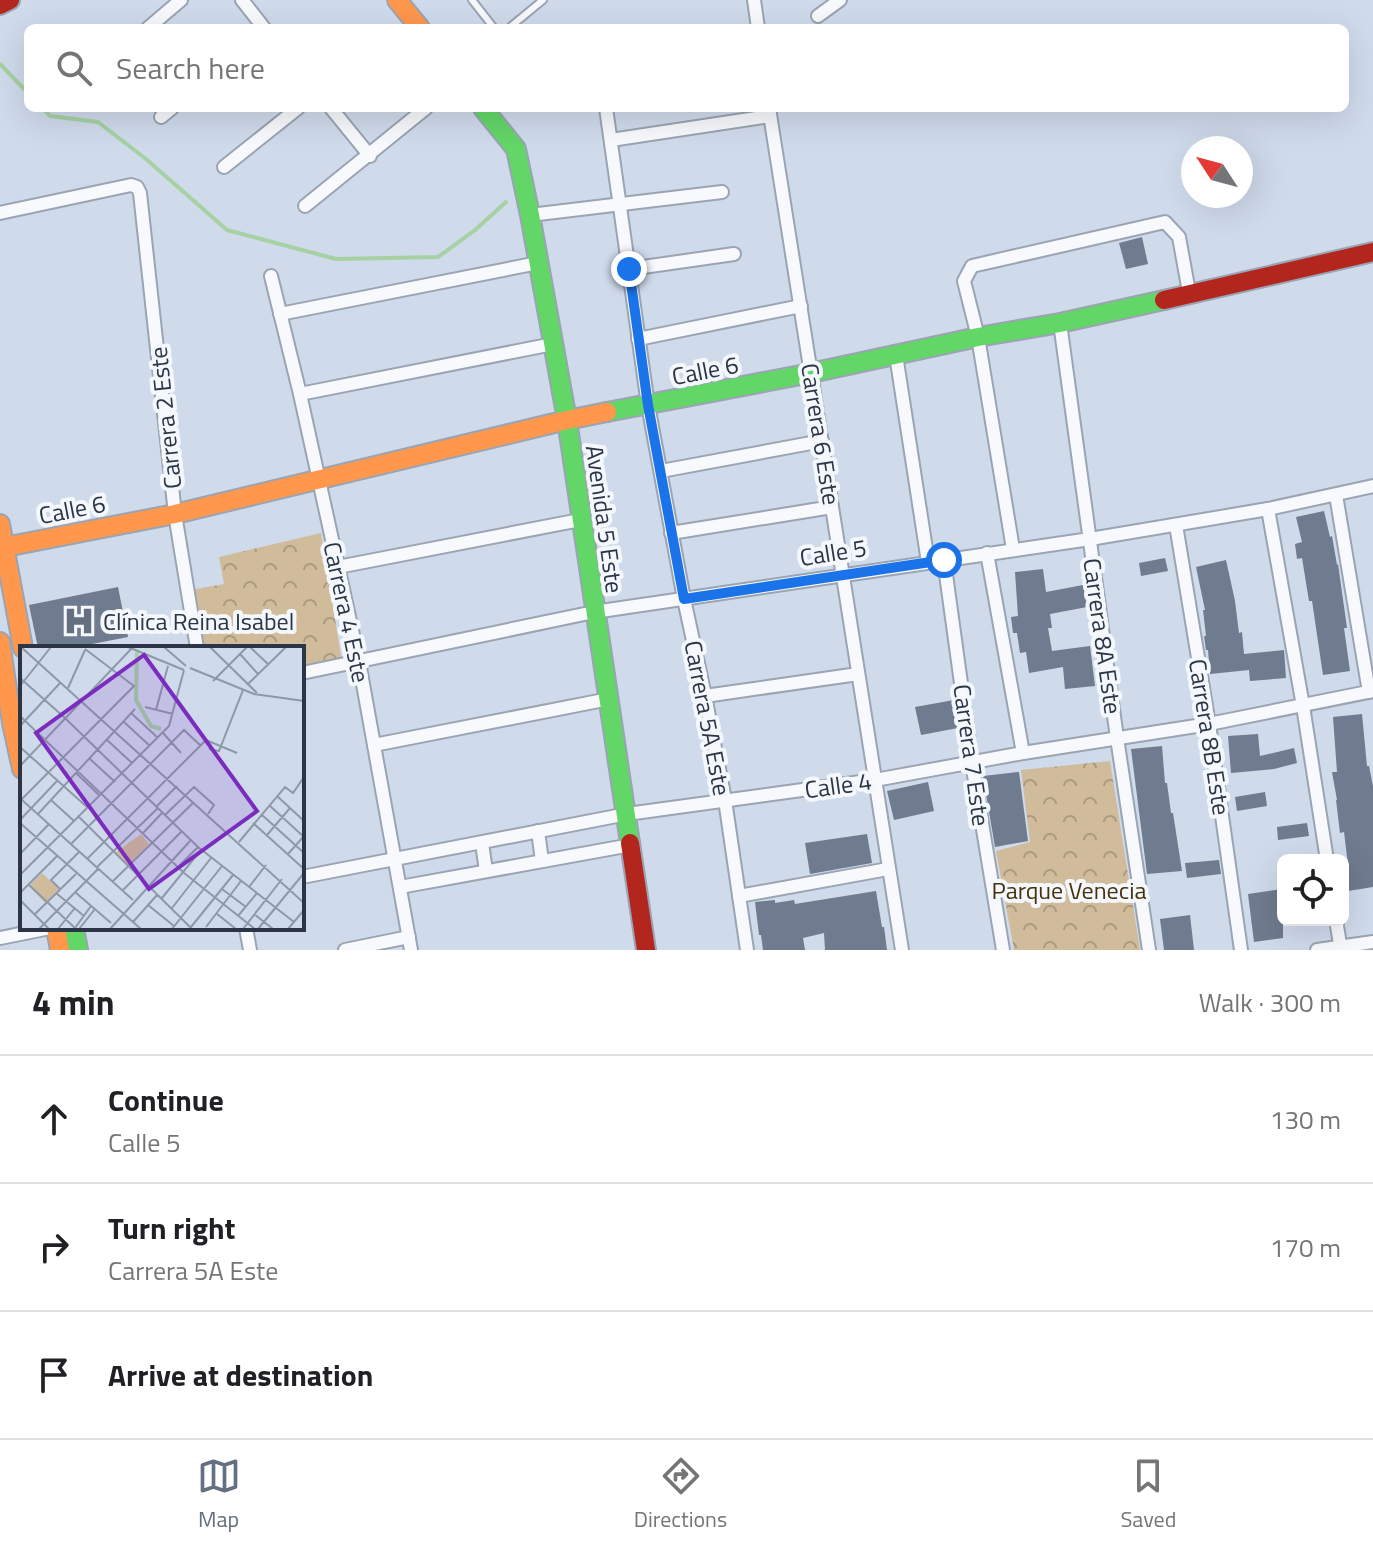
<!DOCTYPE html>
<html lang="en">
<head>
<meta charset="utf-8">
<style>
	:root { --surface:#fff; --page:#f6f6f6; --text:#202124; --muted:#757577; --line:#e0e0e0; --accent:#646f80 }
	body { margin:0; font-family:"Titillium Web",sans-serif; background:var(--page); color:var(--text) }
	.controls { position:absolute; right:24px; bottom:24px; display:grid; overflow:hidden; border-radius:12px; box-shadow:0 8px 32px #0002 }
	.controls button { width:72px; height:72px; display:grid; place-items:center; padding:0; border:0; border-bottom:2px solid var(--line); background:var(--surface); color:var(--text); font:40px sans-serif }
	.compass { position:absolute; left:1181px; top:136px; width:72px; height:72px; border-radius:50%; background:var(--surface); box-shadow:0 8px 32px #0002; rotate:306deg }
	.stop { position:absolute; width:24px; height:24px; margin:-18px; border:6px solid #1a73e8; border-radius:50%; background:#fff }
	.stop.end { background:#1a73e8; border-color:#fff; box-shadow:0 2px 8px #0008 }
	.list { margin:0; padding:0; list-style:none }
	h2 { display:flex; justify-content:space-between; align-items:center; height:104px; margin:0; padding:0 32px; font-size:34px }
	h2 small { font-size:26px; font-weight:400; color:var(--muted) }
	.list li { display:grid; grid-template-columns:52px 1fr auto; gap:24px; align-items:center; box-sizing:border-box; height:128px; padding:0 32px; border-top:2px solid var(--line) }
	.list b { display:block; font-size:30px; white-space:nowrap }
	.list p { margin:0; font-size:26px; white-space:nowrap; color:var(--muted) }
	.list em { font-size:26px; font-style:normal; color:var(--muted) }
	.icon { flex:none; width:44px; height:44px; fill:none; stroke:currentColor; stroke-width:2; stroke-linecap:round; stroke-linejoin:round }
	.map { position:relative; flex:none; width:1373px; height:950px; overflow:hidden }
	.search { position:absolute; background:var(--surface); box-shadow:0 8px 32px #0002; left:24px; right:24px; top:24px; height:88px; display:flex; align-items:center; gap:20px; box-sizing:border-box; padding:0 28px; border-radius:12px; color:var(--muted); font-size:30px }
	.sheet { height:488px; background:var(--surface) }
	nav { display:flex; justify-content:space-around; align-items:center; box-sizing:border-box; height:112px; border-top:2px solid var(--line); background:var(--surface); font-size:22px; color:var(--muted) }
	nav a { display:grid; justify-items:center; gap:4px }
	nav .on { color:var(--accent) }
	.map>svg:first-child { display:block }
	.forest { fill:url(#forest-crowns) }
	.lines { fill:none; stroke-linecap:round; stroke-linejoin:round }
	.stream { stroke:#a5d1a3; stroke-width:4 }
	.building { fill:#6f7b8e }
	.lane-casing { stroke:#9aa4b2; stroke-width:10 }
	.street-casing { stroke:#9aa4b2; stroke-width:16 }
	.fast-casing { stroke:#9aa4b2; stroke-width:22 }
	.slow-casing { stroke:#9aa4b2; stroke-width:22 }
	.jam-casing { stroke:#9aa4b2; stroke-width:22 }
	.lane { stroke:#f8f9fc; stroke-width:6 }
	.street { stroke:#f8f9fc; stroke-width:12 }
	.fast { stroke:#63d668; stroke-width:18 }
	.slow { stroke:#ff974d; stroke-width:18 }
	.jam { stroke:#b3261e; stroke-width:18 }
	.route { stroke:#1a73e8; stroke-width:10 }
	.labels { text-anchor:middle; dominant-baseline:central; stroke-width:8; stroke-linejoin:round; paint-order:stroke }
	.street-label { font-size:24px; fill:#2b3546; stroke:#f4f7fb }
	.poi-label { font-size:24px; fill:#2b3546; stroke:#f4f7fb; text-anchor:start }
	.park-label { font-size:24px; fill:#46320d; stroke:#f4f7fb }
	.inset-river { fill:none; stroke:#a5d1a3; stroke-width:4 }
	.inset-road { fill:none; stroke:#8d98a9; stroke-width:2 }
	.view { fill:#7b2cbf; fill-opacity:0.15; stroke:#7b2cbf; stroke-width:4 }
	.inset-edge { fill:none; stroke:#2b3546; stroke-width:4 }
</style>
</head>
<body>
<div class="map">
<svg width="1373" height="950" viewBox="0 0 1373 950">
	<defs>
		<pattern id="forest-crowns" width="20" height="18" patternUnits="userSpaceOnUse" patternTransform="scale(2)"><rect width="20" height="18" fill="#d0bc9b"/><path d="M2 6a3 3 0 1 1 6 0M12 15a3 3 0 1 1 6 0" fill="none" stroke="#a99a80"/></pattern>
	</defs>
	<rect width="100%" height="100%" fill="#cfdaeb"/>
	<g class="forest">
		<polygon points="321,533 342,662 302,670 302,648 200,648 191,590 224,584 219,557"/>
		<polygon points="1110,761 1140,950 1014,950 996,851 1030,842 1021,770"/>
	</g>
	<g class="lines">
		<g class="stream">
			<polyline points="0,64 28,93"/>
			<polyline points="43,108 50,116 98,122 146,159 227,230 336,259 438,257 475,230 506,202"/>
		</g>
	</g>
	<g class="building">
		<polygon points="1142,237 1148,264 1126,269 1119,243"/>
		<polygon points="1324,511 1330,537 1332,536 1337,565 1338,564 1347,628 1344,628 1350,671 1323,675 1312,601 1309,601 1302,558 1297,559 1295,544 1302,542 1296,517"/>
		<polygon points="1165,558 1168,571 1141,576 1139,563"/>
		<polygon points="1226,560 1235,601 1239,633 1242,632 1244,654 1284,650 1286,678 1250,681 1249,670 1210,674 1208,650 1206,650 1204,636 1206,636 1203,610 1205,610 1196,567"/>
		<polygon points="1043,569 1046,592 1083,585 1087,607 1050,614 1052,628 1048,628 1052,651 1090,646 1095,686 1065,689 1063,667 1029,673 1026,652 1020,653 1017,633 1013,633 1011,617 1018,616 1015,572"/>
		<polygon points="118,587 128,637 72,648 38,648 29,605"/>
		<polygon points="954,700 958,728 921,735 915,707"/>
		<polygon points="1362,714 1367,766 1369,766 1373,786 1373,887 1348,891 1345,873 1349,873 1344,832 1340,833 1336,800 1337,800 1332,772 1337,772 1333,717"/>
		<polygon points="1258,734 1260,756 1294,748 1297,763 1274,769 1231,773 1228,736"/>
		<polygon points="1162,746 1165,783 1167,783 1171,813 1173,813 1182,871 1147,874 1131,749"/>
		<polygon points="1019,772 1028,841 995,847 983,776"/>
		<polygon points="928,782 934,811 894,820 887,791"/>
		<polygon points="1265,792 1267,806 1237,811 1235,797"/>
		<polygon points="1307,823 1309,836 1278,840 1277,827"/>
		<polygon points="867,834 872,863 810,874 805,843"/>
		<polygon points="1219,860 1221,874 1187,878 1185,863"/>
		<polygon points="1283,889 1283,938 1254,942 1248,894"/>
		<polygon points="876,891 882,927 884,927 887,950 825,950 824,933 803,938 805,950 763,950 761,935 759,935 755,902 775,900 775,903 794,900 795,904"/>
		<polygon points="1190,915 1194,950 1164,950 1160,919"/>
	</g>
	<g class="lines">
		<defs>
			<g id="lane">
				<polyline points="472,0 494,28"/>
				<polyline points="509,28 543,0"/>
			</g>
			<g id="street">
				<polyline points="242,0 264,28"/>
				<polyline points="754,0 758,28"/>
				<polyline points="818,16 840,0"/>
				<polyline points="148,28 181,0"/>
				<polyline points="331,108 370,156"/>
				<polyline points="606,108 648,405 684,599 705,696 725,800 747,950"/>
				<polyline points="769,108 902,950"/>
				<polyline points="161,117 172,108"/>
				<polyline points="611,140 770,116"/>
				<polyline points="224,167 298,108"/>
				<polyline points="305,206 426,108"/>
				<polyline points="0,213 131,185 137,187 140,193 175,514 197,648"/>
				<polyline points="530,215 722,192"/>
				<polyline points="629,269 734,254"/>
				<polyline points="271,276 300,394 359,662 411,950"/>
				<polyline points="280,314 538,263"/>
				<polyline points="1060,323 1117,738 1149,950"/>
				<polyline points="638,339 801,306"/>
				<polyline points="896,355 928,562"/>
				<polyline points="300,394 553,344"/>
				<polyline points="661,471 822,441"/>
				<polyline points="1336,495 1369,692"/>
				<polyline points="1268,509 1303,706 1327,860"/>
				<polyline points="1176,525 1209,724 1241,950"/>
				<polyline points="671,533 832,507"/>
				<polyline points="1013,549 978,337 964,281 972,266 1165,222 1179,237 1189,292"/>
				<polyline points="987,553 1023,753"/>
				<polyline points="944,560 972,763 1003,950"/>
				<polyline points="338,567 580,520"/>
				<polyline points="302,673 594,612 1090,539 1268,509 1373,486"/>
				<polyline points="705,696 858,674"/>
				<polyline points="374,745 609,699"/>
				<polyline points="538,831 542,861"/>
				<polyline points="482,843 486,871"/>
				<polyline points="302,877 627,814 875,780 1023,753 1209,724 1373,691"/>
				<polyline points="400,887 631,845"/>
				<polyline points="739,896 888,869"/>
				<polyline points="1336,920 1341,950"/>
				<polyline points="246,928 250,950"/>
				<polyline points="0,938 50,928"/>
				<polyline points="345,950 409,937"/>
				<polyline points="1317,950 1373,942"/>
			</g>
			<g id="fast">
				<polyline points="483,108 516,149 530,215 567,420 630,843"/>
				<polyline points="607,412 811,373 978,337 1060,323 1164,300"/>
				<polyline points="74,928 78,950"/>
			</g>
			<g id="slow">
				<polyline points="397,0 420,28"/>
				<polyline points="0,524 23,648"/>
				<polyline points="0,548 175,514 567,420 607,412"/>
				<polyline points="0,642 12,723 22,769"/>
				<polyline points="56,928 60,950"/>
			</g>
			<g id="jam">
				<polyline points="0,5 10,0"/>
				<polyline points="1164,300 1373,252"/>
				<polyline points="630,843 646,950"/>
			</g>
		</defs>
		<use href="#lane" class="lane-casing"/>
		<use href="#street" class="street-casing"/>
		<use href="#fast" class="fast-casing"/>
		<use href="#slow" class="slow-casing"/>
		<use href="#jam" class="jam-casing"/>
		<use href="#lane" class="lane"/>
		<use href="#street" class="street"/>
		<use href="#fast" class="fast"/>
		<use href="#slow" class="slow"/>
		<use href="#jam" class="jam"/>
	</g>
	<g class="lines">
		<polyline class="route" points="629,269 648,405 684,599 944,560"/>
	</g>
	<defs>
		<symbol id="hospital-bare" viewBox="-9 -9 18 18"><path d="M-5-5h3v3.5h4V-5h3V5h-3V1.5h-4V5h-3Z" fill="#646f80" stroke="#f4f7fb" stroke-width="2.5" paint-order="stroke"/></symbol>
	</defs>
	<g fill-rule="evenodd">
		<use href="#hospital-bare" x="57" y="599" width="44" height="44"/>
	</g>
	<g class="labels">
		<g class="street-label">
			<text transform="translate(705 370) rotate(-11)">Calle 6</text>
			<text transform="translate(165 418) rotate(-96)">Carrera 2 Este</text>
			<text transform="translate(821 434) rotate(81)">Carrera 6 Este</text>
			<text transform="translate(72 509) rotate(-11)">Calle 6</text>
			<text transform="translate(605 519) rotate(82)">Avenida 5 Este</text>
			<text transform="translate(833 552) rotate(-9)">Calle 5</text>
			<text transform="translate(347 612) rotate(78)">Carrera 4 Este</text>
			<text transform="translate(1103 636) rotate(82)">Carrera 8A Este</text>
			<text transform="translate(708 718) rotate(79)">Carrera 5A Este</text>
			<text transform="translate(1210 737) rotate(81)">Carrera 8B Este</text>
			<text transform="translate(972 755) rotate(82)">Carrera 7 Este</text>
			<text transform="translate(838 785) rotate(-8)">Calle 4</text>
		</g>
		<g class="poi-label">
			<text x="103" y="621">Clínica Reina Isabel</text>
		</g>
		<g class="park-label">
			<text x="1069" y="890">Parque Venecia</text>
		</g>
	</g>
	<g transform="translate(20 646)">
		<rect width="284" height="284" fill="#cfdaeb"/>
		<path d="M121,188L129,198L108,219L96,206ZM22,227L39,243L25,257L9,240Z" fill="#d0bc9b"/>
		<path class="inset-river" d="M117,6L116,54L131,80L141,83"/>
		<path class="inset-road" d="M1,1L284,257M108,1L164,24M144,1L166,20M190,1L237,47M230,1L248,18M220,8L238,28M170,22L234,48L284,55M0,32L45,72M193,35L227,1M227,39L266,1M0,40L31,1M48,42L65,4M125,61L153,68M136,64L148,20M111,67L138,92M0,70L164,227L235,283M46,73L178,201L274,276M104,76L130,100M0,80L41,36M143,87L161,107M87,94L112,117M0,101L67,161M189,103L199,105L223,44M70,113L95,136M0,120L113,1M56,127L80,150M257,150L284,175M2,154L113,254M31,154L54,175M0,155L114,40L65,3M249,159L284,191M136,161L157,140M18,168L115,63M241,168L284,207M145,169L174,141L194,159L188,168M59,171L172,283M0,174L37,135M0,177L121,283M233,177L284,223M123,187L142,167M247,189L270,162M219,196L265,141L273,147L284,131M51,198L164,84L181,100M0,208L29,178M268,208L284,190M67,213L186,94L217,107M158,221L178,201M76,222L138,162M0,229L149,80L164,24M92,236L174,156M9,239L56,283M229,241L246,219M40,243L31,234L59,206M202,243L226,261M102,245L161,186M55,246L91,277M0,247L37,210M36,247L64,270M142,252L181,204M0,254L29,283M128,259L154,280M152,262L191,212M15,268L56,228M197,268L216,283M234,268L253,283M218,270L237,247M113,276L137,249M171,281L213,229M186,281L221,235M55,282L71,260M19,283L78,223M38,283L54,263M59,283L75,263M90,283L170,195M152,283L202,220M223,283L262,233M238,283L284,227M268,283L284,264"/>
		<path class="view" d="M124,9L237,165L129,243L16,87Z"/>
		<rect width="284" height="284" class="inset-edge"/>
	</g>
</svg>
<div class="controls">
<button><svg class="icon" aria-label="locate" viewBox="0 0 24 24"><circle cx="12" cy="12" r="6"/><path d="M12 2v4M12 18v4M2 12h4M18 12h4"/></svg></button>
</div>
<svg class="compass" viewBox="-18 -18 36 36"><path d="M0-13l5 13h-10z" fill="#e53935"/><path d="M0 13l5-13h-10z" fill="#757577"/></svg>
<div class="stop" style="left:944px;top:560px"></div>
<div class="stop end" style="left:629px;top:269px"></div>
<div class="search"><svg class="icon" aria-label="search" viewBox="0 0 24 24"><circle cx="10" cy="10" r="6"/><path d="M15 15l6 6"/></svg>Search here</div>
</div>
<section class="sheet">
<h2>4 min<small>Walk · 300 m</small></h2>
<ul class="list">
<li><svg class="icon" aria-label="ahead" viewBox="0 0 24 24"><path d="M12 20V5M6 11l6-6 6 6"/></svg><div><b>Continue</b><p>Calle 5</p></div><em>130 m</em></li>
<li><svg class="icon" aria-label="right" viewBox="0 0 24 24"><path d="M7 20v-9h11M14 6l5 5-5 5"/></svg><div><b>Turn right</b><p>Carrera 5A Este</p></div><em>170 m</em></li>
<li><svg class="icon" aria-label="arrive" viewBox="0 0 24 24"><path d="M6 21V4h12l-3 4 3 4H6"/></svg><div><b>Arrive at destination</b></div></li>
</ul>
</section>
<nav>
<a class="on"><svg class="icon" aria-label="map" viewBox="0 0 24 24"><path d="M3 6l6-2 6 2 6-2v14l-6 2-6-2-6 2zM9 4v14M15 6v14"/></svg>Map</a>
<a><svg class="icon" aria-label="directions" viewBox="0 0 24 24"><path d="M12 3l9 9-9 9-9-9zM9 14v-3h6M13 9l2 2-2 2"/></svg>Directions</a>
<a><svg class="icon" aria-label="saved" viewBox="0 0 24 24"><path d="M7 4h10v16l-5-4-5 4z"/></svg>Saved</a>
</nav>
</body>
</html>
